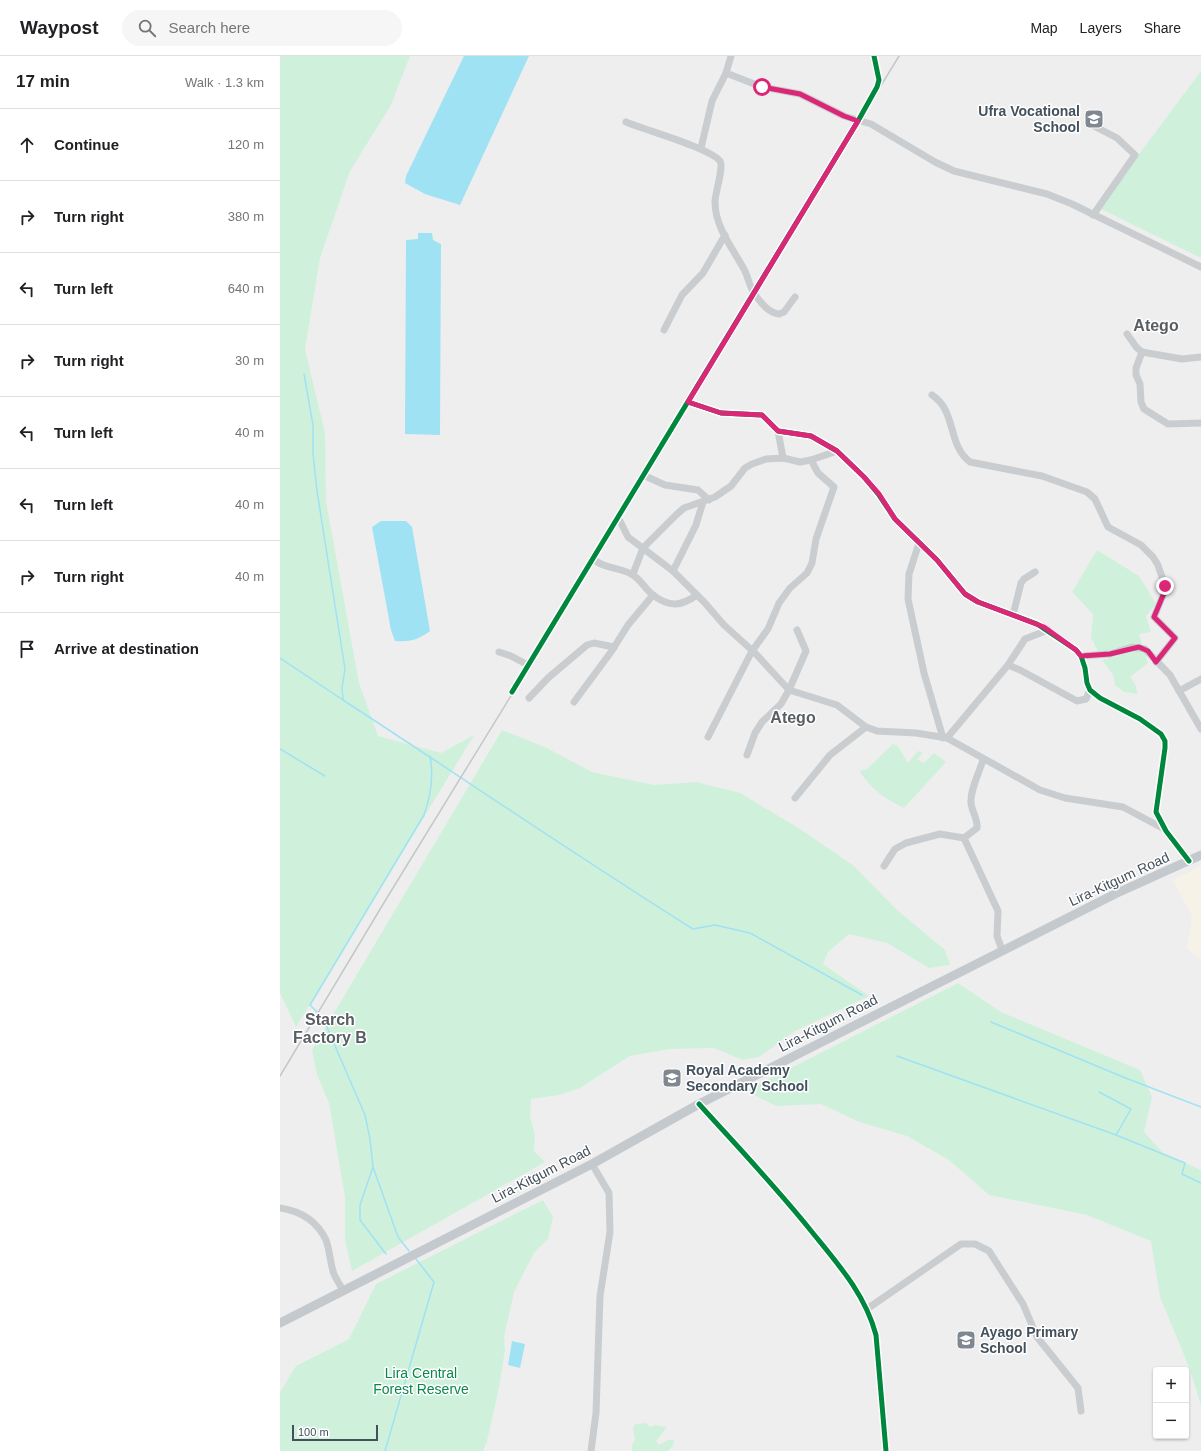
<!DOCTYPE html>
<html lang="en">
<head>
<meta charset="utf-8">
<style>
	:root { --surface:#fff; --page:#f6f6f6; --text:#202124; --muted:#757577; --line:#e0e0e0 }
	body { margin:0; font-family:Helvetica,sans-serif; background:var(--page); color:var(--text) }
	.controls { position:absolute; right:12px; bottom:12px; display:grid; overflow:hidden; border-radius:4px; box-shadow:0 1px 3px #0004 }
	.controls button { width:36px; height:36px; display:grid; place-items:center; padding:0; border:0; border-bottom:1px solid var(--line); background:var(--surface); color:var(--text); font:20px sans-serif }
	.scale { position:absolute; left:12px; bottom:10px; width:86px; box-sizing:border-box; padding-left:4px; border:2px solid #43515d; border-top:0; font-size:11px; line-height:14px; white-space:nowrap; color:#43515d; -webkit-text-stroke:3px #fff; paint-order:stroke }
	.stop { position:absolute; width:12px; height:12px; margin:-9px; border:3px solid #db2777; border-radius:50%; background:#fff }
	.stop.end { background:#db2777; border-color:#fff; box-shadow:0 1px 4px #0008 }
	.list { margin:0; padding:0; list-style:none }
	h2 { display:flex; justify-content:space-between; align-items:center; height:52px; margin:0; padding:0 16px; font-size:17px }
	h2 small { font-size:13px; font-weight:400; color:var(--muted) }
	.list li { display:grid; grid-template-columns:26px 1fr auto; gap:12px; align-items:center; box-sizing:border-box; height:72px; padding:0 16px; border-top:1px solid var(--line) }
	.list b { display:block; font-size:15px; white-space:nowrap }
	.list em { font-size:13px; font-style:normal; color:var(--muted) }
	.icon { flex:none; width:22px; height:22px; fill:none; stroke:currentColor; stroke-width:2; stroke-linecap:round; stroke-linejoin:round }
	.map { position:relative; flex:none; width:921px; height:1395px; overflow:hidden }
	header { display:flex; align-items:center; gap:24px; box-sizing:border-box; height:56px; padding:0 20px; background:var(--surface); border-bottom:1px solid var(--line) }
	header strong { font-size:19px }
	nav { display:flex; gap:22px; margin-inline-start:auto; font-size:14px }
	.search { width:280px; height:36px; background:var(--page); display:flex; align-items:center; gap:10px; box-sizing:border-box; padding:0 14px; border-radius:22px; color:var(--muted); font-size:15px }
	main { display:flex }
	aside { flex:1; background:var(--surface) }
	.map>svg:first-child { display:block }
	.commercial { fill:#f7f2e8 }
	.green { fill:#cff1dc }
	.water { fill:#9fe2f4 }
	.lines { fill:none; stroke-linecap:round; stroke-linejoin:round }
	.stream { stroke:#9fe2f4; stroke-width:1.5 }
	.minor { stroke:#cacdd0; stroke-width:7 }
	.major { stroke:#c4c9ce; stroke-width:9 }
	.rail { stroke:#c4c6c9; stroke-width:1.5 }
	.cycleway-casing { stroke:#fff; stroke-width:8 }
	.cycleway { stroke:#00873e; stroke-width:5 }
	.route { stroke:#db2777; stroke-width:5 }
	.labels { text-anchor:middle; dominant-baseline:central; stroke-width:3; stroke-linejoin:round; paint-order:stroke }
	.poi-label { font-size:14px; font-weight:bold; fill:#43515d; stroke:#fff; text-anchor:start }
	.street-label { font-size:14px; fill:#43515d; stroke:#fff }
	.park-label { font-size:14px; fill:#0c874a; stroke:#fff }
	.quarter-label { font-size:16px; font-weight:bold; fill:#595e63; stroke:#fff }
</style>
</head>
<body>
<header>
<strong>Waypost</strong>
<div class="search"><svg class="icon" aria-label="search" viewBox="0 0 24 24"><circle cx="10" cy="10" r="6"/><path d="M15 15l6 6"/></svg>Search here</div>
<nav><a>Map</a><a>Layers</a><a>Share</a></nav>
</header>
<main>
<aside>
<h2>17 min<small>Walk · 1.3 km</small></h2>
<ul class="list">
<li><svg class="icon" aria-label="ahead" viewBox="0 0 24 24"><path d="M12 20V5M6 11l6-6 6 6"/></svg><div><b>Continue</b></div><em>120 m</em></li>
<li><svg class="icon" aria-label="right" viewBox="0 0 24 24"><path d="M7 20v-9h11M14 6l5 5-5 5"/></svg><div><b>Turn right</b></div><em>380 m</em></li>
<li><svg class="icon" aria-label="left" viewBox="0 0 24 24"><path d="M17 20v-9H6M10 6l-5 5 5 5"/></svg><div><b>Turn left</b></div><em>640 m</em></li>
<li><svg class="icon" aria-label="right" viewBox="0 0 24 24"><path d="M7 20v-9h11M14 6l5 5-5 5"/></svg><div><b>Turn right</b></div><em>30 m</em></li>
<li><svg class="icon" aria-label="left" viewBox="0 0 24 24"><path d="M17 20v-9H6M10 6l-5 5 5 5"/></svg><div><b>Turn left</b></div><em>40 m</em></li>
<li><svg class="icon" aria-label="left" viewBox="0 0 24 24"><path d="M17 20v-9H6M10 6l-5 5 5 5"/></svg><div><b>Turn left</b></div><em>40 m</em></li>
<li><svg class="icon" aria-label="right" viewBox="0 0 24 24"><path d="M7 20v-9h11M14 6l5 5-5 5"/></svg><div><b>Turn right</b></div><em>40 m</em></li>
<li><svg class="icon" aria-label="arrive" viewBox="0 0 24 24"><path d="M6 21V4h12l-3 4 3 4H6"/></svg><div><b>Arrive at destination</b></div></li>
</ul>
</aside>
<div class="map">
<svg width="921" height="1395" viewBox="0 0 921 1395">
	<rect width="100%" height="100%" fill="#efeeee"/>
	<polygon class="commercial" points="921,810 921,903 907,893 912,860 893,824"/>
	<g class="green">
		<polygon points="0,0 130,0 111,49 70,115 40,202 25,293 45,377 46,445 79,627 98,680 161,697 194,679 16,971 0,937"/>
		<polygon points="921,15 921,202 819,152"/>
		<polygon points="817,494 859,520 876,548 866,560 871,576 859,578 868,607 850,621 855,628 858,638 844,636 835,629 833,619 822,604 838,600 835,595 819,598 811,581 813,558 792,536"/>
		<polygon points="222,674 265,691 312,716 374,729 416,726 460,737 520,773 574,810 617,854 665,894 670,909 649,912 607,887 569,878 548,896 543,908 589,940 515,975 479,1001 462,1004 434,992 390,993 350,1000 300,1032 279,1039 251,1043 250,1060 255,1079 254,1095 265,1106 72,1215 65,1184 65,1141 49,1047 37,1019 32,994"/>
		<path d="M613,688L618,690L628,707L638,695L643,697L637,703L644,707L654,697L666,706L624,752C602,741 594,735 579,715L587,713Z"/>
		<polygon points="678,927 721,956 860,1014 872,1041 864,1076 883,1097 921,1114 921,1349 909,1311 880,1241 871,1185 807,1159 709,1139 669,1104 627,1080 579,1066 541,1048 496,1050 466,1035"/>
		<polygon points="263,1144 273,1161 268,1183 254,1197 234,1236 224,1281 225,1294 219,1332 207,1385 203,1395 0,1395 0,1336 16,1310 69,1283 96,1228"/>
		<polygon points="366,1367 370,1371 375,1369 387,1371 376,1385 379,1389 388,1384 394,1384 393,1390 387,1395 352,1395 352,1389 355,1384 353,1372 355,1368"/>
	</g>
	<g class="water">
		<polygon points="184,0 249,0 180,149 145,138 125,127 126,120"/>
		<polygon points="138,177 152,177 153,184 161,188 160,379 125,378 126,184 138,183"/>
		<path d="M101,465H126L132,471L150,575C138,584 130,586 115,585L111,574L92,471Z"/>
		<polygon points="232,1285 245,1288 240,1312 228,1309"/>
	</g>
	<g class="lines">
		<g class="stream">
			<path d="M24,318L33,369V398L37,435L65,613L62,632L63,644C180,720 295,799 413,873L435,869L470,877L582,939"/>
			<polyline points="0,602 63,644"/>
			<polyline points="0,693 45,720"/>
			<polyline points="711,966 843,1021 921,1051"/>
			<polyline points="617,1000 836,1079"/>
			<polyline points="819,1036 851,1053 836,1079 905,1107 902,1118 921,1127"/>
			<polyline points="93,1111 118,1181 129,1195"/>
			<path d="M106,1198L80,1164V1149L93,1111L90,1083L85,1059L43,962L30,949L144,759C151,739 154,720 150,700"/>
			<polyline points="105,1395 154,1226 136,1203"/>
		</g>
		<g class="minor">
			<polyline points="451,0 446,17 482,31 520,38 564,60 591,68 655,106 674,115 767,138 792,148 921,211"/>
			<path d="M346,66C365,74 430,92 440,105C444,111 435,137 435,146C435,172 454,194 465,215C469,224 470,233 476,240C482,248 489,257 499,258L504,256L515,241"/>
			<polyline points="812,69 837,82 855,99 813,159"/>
			<polyline points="421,92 432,45 446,17"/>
			<polyline points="384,274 402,239 423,217 445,179"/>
			<polyline points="847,278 857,292 862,296 902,303 921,301"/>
			<polyline points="862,296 856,312 856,319 860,328 861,346 864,353 888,368 921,367"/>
			<path d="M652,339C677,355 667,389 690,406L762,420L807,436L815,443L828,471L861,489L873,501L878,509L885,530L884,537L874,561L895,582L876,606"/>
			<polyline points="408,346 441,357 482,359 498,375 531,380 557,395 584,421 599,439 615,463 657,504 685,538 698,546 757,568 796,594 801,600 805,612 807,627 810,634 820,642 860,663 881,678 885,685 885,692 876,756 886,775 909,805"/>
			<polyline points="498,375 503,402"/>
			<polyline points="363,419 385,429 418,434 429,444"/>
			<polyline points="423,446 416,469 393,515 425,547 444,569 475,597 509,634 557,649 586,671 597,675 636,677 667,682 760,734 785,742 843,751 886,774"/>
			<polyline points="338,461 348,481 393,515"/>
			<polyline points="639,487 629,518 628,543 644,617 663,682"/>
			<path d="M313,502C322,513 341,511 353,519C361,524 365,533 373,539C390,552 401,550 417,539"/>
			<polyline points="353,518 363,492 397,458 404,452 435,441 451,430 465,412 472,408 486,403 503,402 520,406 531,404 557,395"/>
			<polyline points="733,559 741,527 744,523 755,516"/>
			<polyline points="219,596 231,600 248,609"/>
			<polyline points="801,600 830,598 852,591 865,593 890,619 921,673"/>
			<polyline points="728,609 745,583 768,574"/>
			<polyline points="899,635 921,623"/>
			<polyline points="232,636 578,65 597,31 599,24 594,0"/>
			<polyline points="249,642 268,622 307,589 314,587 334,591"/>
			<polyline points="294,646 331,596 348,569 373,539"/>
			<polyline points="428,681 472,595 488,573 499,547 510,532 527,517 532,507 536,483 554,431 538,417 531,404"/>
			<polyline points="667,682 728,609 740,614 797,645 806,643 810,634"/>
			<polyline points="467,699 475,677 482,666 501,648 509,634 526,595 517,574"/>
			<polyline points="515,742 550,699 586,671"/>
			<polyline points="684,782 718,855 717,880 722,894"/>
			<path d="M604,810L615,793L626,787L660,778L684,782L697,772C698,763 692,756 691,747C690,734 699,717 703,704"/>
			<path d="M419,1048C457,1090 496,1131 532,1176C558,1208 585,1238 596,1279L606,1395"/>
			<path d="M0,1152C20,1155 37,1165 46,1184C50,1195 50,1207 54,1218C56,1223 60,1229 63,1234"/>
			<polyline points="587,1253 681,1188 695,1188 709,1195 743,1248 757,1281 798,1332 801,1355"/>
			<polyline points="311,1395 316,1357 320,1240 330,1176 329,1137 312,1108"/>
		</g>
		<polyline class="major" points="0,1267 312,1108 419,1048 835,838 921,799"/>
		<polyline class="rail" points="0,1020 105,845 410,348 428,314 619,0"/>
		<defs>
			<g id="cycleway">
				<polyline points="408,346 441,357 482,359 498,375 531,380 557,395 584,421 599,439 615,463 657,504 685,538 698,546 757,568 796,594 801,600 805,612 807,627 810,634 820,642 860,663 881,678 885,685 885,692 876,756 886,775 909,805"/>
				<polyline points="232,636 578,65 597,31 599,24 594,0"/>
				<path d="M419,1048C457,1090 496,1131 532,1176C558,1208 585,1238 596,1279L606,1395"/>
			</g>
		</defs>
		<use href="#cycleway" class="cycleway-casing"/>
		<use href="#cycleway" class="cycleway"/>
	</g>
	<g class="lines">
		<polyline class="route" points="482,31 520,38 564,60 578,65 408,346 441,357 482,359 498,375 531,380 557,395 584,421 599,438 615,463 657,504 685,538 698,546 764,571 796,594 801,600 830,598 859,591 868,595 876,606 895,582 874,561 884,537 885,530"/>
	</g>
	<defs>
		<symbol id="school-square" viewBox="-11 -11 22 22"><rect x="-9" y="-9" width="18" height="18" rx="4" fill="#7f8890" stroke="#fff"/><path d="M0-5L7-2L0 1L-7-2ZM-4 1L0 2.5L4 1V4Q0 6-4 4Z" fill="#fff"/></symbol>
	</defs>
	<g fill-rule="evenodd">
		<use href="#school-square" x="803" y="52" width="22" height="22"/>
		<use href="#school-square" x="381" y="1011" width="22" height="22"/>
		<use href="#school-square" x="675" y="1273" width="22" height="22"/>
	</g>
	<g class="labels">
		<g class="poi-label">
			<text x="800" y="55" text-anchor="end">Ufra Vocational<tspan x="800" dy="16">School</tspan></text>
			<text x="406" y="1014">Royal Academy<tspan x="406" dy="16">Secondary School</tspan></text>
			<text x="700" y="1276">Ayago Primary<tspan x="700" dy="16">School</tspan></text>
		</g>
		<g class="street-label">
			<text transform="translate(839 823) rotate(-25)">Lira-Kitgum Road</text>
			<text transform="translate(548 967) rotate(-27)">Lira-Kitgum Road</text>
			<text transform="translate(261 1118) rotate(-27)">Lira-Kitgum Road</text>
		</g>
		<g class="park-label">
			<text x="141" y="1317">Lira Central<tspan x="141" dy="16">Forest Reserve</tspan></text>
		</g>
		<g class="quarter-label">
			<text x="876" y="269">Atego</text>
			<text x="513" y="661">Atego</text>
			<text x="50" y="963">Starch<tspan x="50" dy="18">Factory B</tspan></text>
		</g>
	</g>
</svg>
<div class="controls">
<button>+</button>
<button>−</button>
</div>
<div class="scale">100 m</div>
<div class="stop" style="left:482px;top:31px"></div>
<div class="stop end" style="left:885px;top:530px"></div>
</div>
</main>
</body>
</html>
